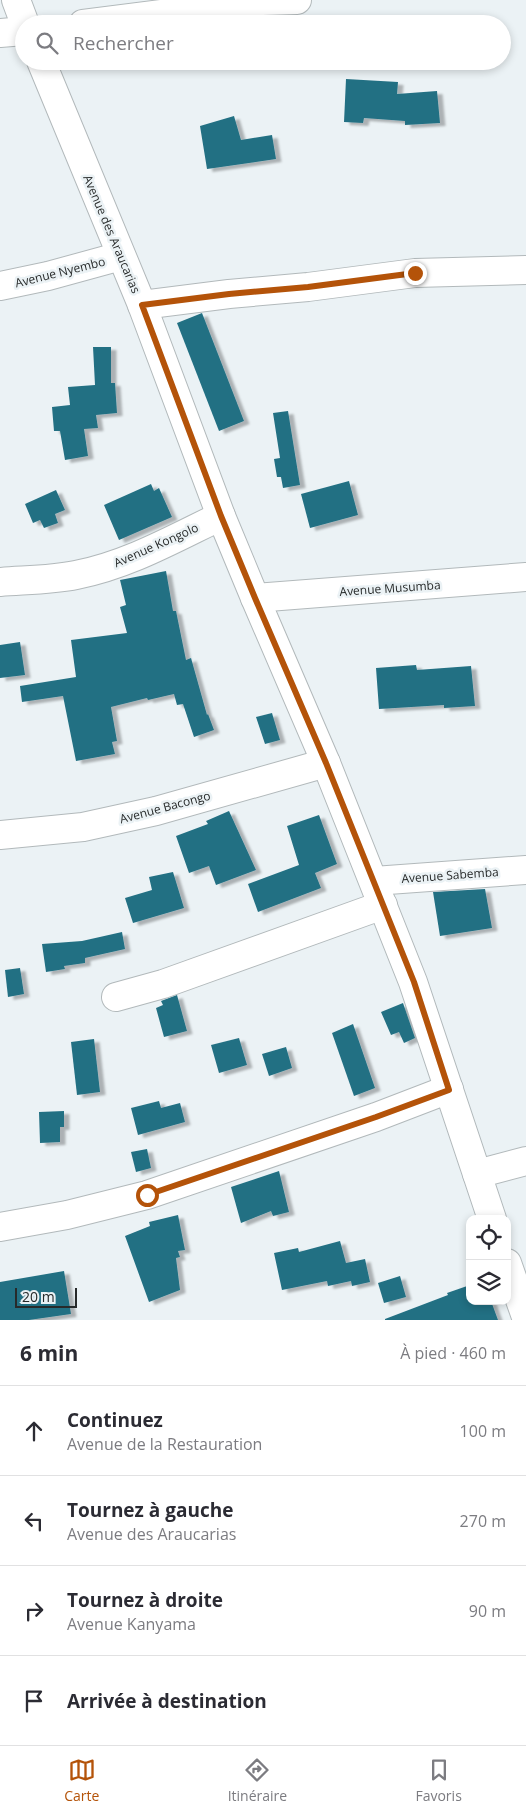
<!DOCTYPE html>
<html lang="fr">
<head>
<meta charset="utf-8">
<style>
	:root { --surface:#fff; --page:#f7f7f7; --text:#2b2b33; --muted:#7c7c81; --line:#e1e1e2; --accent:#b45309 }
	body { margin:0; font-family:"Open Sans",sans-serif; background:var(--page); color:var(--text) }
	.controls { position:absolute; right:15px; bottom:15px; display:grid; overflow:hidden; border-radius:10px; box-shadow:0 2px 8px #0003 }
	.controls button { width:45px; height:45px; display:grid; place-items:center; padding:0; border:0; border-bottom:1px solid var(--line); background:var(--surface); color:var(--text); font:25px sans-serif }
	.scale { position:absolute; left:15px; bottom:12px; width:62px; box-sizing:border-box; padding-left:5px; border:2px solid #272a2a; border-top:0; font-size:14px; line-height:18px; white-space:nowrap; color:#272a2a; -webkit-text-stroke:4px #ebf2f5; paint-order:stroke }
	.stop { position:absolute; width:15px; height:15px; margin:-11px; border:4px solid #b45309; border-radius:50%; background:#fff }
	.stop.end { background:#b45309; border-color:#fff; box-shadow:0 1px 5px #0008 }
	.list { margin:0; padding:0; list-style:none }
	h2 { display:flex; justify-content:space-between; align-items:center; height:65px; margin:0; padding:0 20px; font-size:21px }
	h2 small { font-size:16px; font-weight:400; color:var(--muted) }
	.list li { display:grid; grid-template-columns:32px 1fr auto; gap:15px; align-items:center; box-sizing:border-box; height:90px; padding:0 20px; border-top:1px solid var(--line) }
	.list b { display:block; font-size:19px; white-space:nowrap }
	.list p { margin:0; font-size:16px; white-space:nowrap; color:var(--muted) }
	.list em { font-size:16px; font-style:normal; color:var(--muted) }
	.icon { flex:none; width:28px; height:28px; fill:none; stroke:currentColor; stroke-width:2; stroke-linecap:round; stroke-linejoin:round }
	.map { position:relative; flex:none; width:526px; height:1320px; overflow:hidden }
	.search { position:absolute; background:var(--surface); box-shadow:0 2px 8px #0003; left:15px; right:15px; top:15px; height:55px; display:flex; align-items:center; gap:12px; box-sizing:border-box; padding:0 18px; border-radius:28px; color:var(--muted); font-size:19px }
	.sheet { height:425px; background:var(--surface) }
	nav { display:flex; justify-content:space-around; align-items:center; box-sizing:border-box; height:70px; border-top:1px solid var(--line); background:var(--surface); font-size:14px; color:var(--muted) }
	nav a { display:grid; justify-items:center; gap:2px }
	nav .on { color:var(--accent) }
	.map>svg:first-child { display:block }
	.building { fill:#237083; filter:url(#shadow) }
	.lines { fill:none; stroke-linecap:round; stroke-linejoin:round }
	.minor-casing { stroke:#b2b9bb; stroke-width:30 }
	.minor { stroke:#fff; stroke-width:28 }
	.route { stroke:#b45309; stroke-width:6 }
	.labels { text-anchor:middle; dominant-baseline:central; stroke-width:5; stroke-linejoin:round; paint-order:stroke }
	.street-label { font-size:12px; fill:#272a2a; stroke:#ebf2f5 }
</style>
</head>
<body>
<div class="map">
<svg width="526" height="1320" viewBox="0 0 526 1320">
	<defs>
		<filter id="shadow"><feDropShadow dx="5.5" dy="3" stdDeviation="1" flood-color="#0004"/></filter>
	</defs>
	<rect width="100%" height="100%" fill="#ebf2f5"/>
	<g class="building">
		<polygon points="346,79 398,82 397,94 437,91 440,123 405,125 405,121 364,118 363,123 344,122"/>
		<polygon points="234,116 241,140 272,135 276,159 207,169 200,126"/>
		<polygon points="202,313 244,421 219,431 177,323"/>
		<polygon points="93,347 111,347 111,383 115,383 117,413 96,415 98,428 84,429 88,456 65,460 60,431 54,431 52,407 70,405 68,387 95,385"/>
		<polygon points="288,411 300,485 283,488 281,477 277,477 274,459 280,458 273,413"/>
		<polygon points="349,481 358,515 310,528 301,494"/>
		<polygon points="151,484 154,491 159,488 172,517 119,540 104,505"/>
		<polygon points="56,490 65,510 55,514 58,523 44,528 40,520 33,523 25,504"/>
		<polygon points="166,571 173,611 176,611 186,660 191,658 207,715 208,714 214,730 194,737 183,704 177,705 174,694 148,700 147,698 111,707 117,741 112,742 115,754 76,761 63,696 22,702 20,686 76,677 71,640 127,633 120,607 126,605 120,580"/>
		<polygon points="20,642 25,675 0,678 0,645"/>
		<polygon points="416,665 417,670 471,666 475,706 444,708 444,705 379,709 376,668"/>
		<polygon points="272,713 280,740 265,744 256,717"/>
		<polygon points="229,811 256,870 216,885 209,866 189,873 176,836 208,824 206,821"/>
		<polygon points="319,815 337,864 315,873 321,888 258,912 248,884 299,865 287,826"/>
		<polygon points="173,872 184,908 133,923 125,898 152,890 149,877"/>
		<polygon points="485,889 492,928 440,936 433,892"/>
		<polygon points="122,932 125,949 85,958 85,963 64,966 65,969 46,972 42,944 82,941"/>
		<polygon points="20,968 24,994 8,997 5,970"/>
		<polygon points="177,995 187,1031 164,1037 156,1008 163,1005 161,1001"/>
		<polygon points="403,1003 415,1038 404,1043 399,1032 391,1035 381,1012"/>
		<polygon points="353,1024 375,1088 354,1096 332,1033"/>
		<polygon points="239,1038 247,1065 219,1073 211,1045"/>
		<polygon points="94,1039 100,1092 77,1095 71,1042"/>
		<polygon points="286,1047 292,1068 269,1076 262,1054"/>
		<polygon points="159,1101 161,1108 180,1103 185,1122 138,1135 131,1108"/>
		<polygon points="64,1111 64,1127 60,1127 60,1142 40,1143 39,1112"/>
		<polygon points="147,1149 151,1168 136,1172 131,1152"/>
		<polygon points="279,1171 289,1212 273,1216 271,1211 241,1223 231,1187"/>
		<polygon points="178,1215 185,1250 178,1251 180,1257 176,1258 180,1290 149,1302 125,1236 150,1226 149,1222"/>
		<polygon points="340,1241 346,1263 365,1259 370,1282 352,1286 351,1281 328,1286 327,1281 282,1290 274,1253 298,1248 299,1252"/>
		<polygon points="64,1271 71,1314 29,1320 0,1320 0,1282"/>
		<polygon points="400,1276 406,1297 384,1303 378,1283"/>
		<polygon points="470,1285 470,1301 491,1301 498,1320 385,1320 385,1319 448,1295 447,1293"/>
	</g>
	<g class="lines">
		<defs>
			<g id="minor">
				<polyline points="16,0 25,24"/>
				<polyline points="83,24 262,1 297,0"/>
				<polyline points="0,33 24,31"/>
				<polyline points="41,61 142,305 221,516 255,598 326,763 413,982 492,1219"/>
				<polyline points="0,286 48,276 121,256"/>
				<polyline points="142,305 229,294 308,287 415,273 526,270"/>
				<path d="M0,582C25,580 52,580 76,575C128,565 175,538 221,516"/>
				<polyline points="255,598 526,577"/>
				<polyline points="0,835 83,827 156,811 326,763"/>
				<polyline points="374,881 526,870"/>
				<polyline points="116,997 163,984 383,905"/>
				<polyline points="477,1174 526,1161"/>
				<polyline points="0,1227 67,1215 147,1195 376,1117 449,1089"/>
				<polyline points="507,1263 526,1317"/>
			</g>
		</defs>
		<use href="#minor" class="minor-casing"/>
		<use href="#minor" class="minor"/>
	</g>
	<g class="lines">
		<polyline class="route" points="147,1195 376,1117 449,1090 414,982 326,763 255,598 221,516 142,305 229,294 308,287 415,273"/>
	</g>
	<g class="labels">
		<g class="street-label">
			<text transform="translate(112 234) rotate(67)">Avenue des Araucarias</text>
			<text transform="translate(60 272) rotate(-14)">Avenue Nyembo</text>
			<text transform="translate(156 545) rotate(-24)">Avenue Kongolo</text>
			<text transform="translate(390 588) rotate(-4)">Avenue Musumba</text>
			<text transform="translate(165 807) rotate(-15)">Avenue Bacongo</text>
			<text transform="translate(450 875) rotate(-4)">Avenue Sabemba</text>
		</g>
	</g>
</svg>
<div class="controls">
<button><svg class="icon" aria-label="locate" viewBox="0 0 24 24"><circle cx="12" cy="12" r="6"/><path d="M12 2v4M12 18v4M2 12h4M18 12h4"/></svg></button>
<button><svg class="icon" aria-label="layers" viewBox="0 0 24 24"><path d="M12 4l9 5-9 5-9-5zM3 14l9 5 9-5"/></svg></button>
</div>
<div class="scale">20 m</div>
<div class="stop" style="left:147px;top:1195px"></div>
<div class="stop end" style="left:415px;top:273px"></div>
<div class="search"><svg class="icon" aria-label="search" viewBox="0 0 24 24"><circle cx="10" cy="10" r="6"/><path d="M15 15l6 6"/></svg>Rechercher</div>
</div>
<section class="sheet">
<h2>6 min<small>À pied · 460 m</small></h2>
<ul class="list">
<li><svg class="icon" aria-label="ahead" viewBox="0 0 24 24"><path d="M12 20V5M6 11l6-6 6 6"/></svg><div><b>Continuez</b><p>Avenue de la Restauration</p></div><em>100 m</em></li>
<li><svg class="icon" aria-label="left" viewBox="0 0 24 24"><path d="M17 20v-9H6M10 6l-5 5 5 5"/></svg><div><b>Tournez à gauche</b><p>Avenue des Araucarias</p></div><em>270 m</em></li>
<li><svg class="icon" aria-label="right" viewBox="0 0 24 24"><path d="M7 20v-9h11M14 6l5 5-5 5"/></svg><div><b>Tournez à droite</b><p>Avenue Kanyama</p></div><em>90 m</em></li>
<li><svg class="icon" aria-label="arrive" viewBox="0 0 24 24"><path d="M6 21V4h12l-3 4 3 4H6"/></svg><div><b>Arrivée à destination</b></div></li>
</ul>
</section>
<nav>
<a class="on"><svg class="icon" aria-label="map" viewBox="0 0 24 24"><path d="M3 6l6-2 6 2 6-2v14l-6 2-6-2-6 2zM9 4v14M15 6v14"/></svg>Carte</a>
<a><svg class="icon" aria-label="directions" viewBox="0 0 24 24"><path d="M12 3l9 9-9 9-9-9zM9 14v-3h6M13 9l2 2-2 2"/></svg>Itinéraire</a>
<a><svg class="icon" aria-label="saved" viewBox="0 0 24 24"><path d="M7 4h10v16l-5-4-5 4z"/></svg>Favoris</a>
</nav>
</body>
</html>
